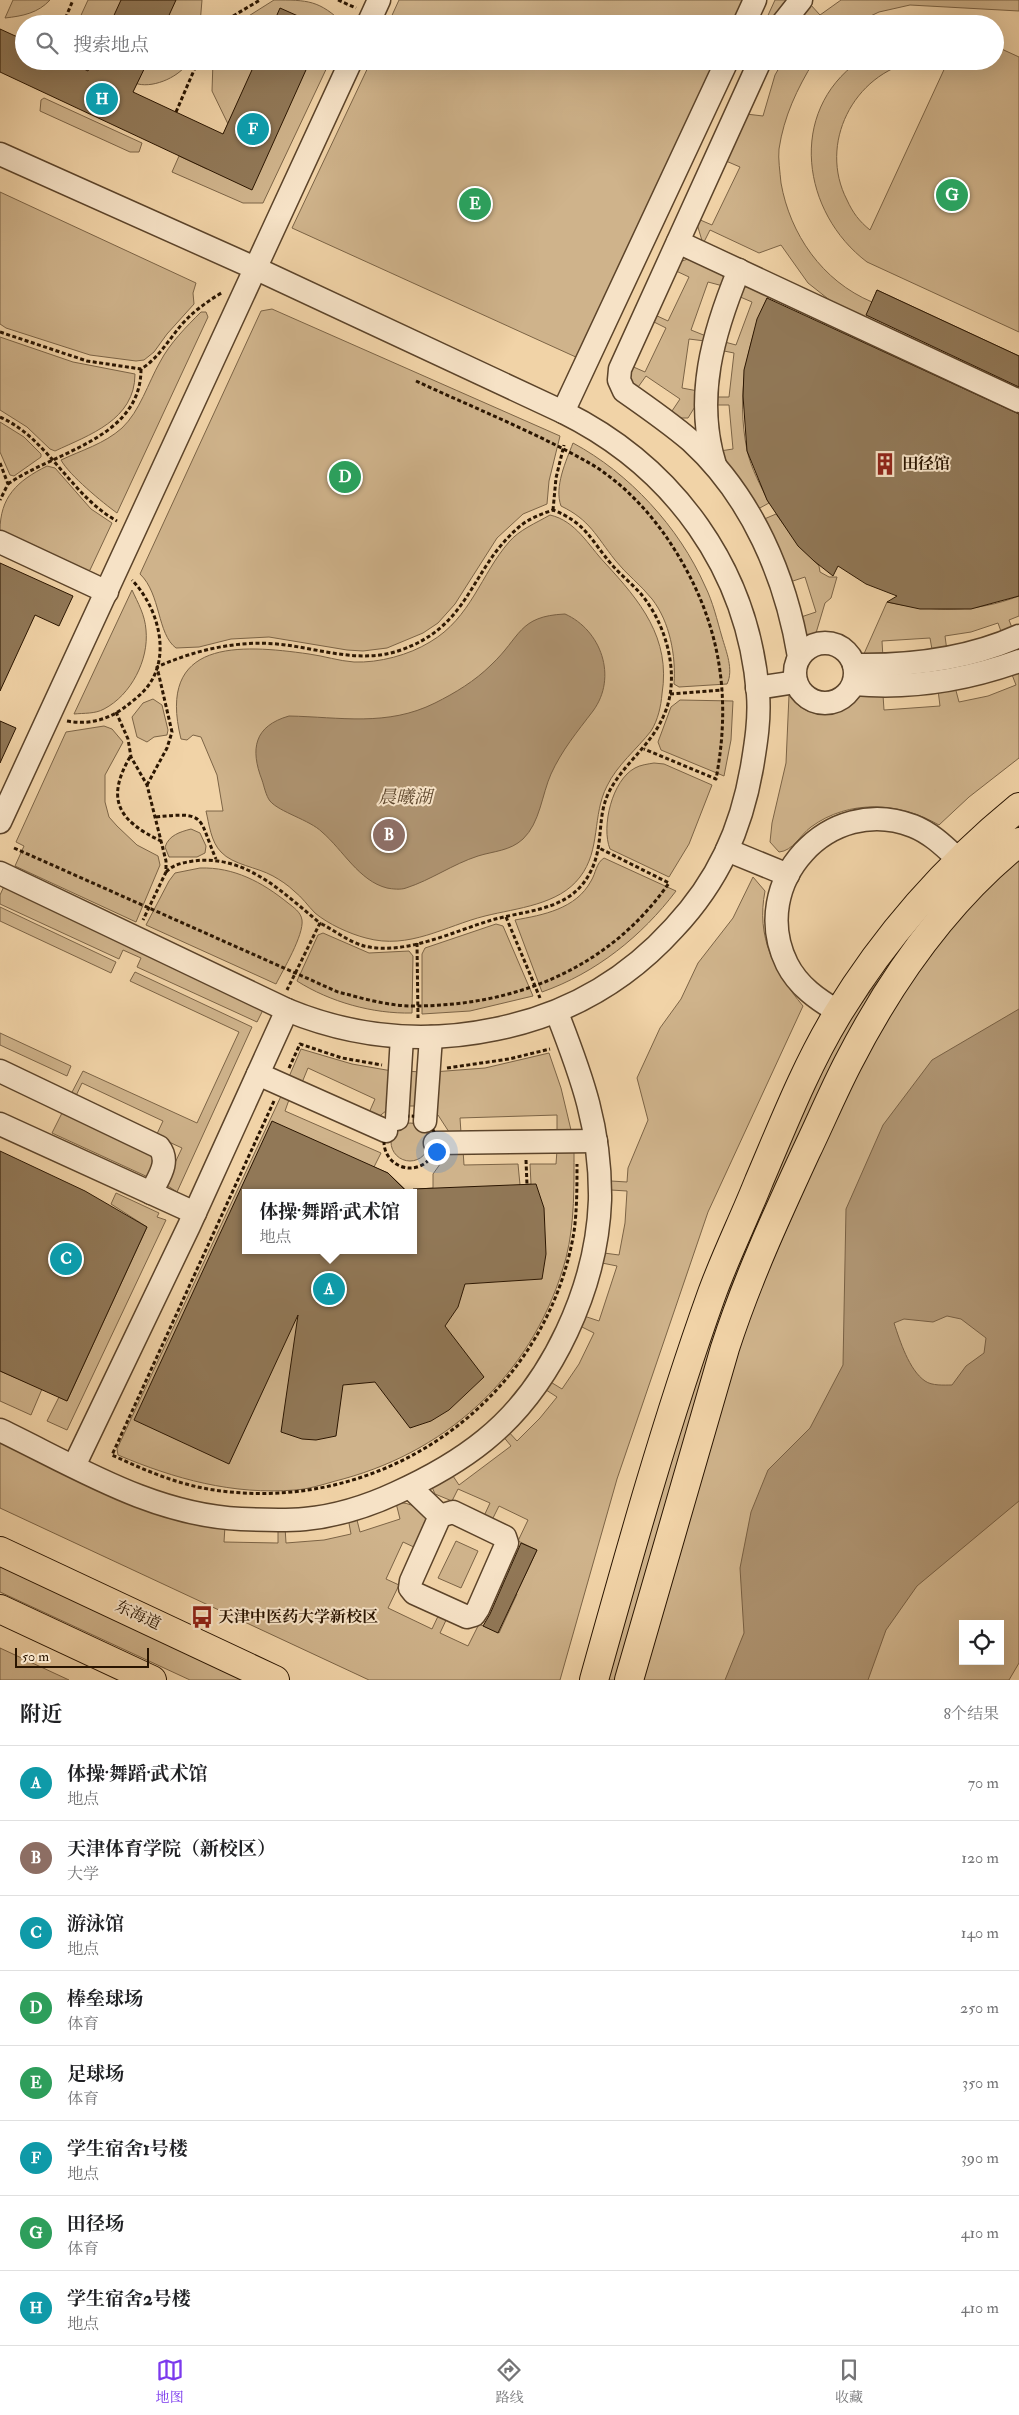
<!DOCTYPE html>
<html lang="zh">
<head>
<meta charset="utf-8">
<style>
	:root { --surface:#fff; --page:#f2f2f2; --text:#202124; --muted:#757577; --line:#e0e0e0; --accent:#7c3aed }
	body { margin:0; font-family:"IM FELL Double Pica","Noto Serif SC",serif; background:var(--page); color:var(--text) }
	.controls { position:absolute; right:15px; bottom:15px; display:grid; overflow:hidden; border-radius:0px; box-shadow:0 5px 20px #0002 }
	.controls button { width:45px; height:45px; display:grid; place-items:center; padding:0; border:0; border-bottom:1px solid var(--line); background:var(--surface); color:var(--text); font:25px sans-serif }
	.scale { position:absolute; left:15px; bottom:12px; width:134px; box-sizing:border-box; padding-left:5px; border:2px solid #2a1501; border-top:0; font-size:14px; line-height:18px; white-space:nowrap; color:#2a1501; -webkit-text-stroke:4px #f6e2c6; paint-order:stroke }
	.you { position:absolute; left:436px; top:1151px; width:18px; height:18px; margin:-12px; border:4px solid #fff; border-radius:50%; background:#1a73e8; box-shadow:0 0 0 8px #1a73e833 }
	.badge { display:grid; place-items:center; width:32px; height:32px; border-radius:50%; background:var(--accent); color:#fff; font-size:16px; font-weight:700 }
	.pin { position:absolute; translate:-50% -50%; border:2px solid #fff; box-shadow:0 1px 5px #0006 }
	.popup { position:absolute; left:242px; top:1189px; width:175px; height:65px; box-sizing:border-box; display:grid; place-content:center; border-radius:0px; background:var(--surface); filter:drop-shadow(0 1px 4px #0005); font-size:16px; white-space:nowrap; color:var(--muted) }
	.popup b { font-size:19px; color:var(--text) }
	.popup::after { content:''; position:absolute; left:50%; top:100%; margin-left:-10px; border:10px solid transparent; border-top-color:var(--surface) }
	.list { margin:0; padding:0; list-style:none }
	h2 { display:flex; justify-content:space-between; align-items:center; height:65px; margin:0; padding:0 20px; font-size:21px }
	h2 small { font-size:16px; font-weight:400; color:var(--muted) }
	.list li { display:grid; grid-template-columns:32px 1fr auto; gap:15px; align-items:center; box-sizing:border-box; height:75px; padding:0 20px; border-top:1px solid var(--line) }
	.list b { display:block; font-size:19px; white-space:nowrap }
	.list p { margin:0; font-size:16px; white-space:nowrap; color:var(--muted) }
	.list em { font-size:16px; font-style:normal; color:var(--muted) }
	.icon { flex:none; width:28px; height:28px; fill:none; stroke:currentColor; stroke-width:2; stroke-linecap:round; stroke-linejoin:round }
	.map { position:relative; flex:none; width:1019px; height:1680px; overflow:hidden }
	.search { position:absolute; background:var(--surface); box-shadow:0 5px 20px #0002; left:15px; right:15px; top:15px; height:55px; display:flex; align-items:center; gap:12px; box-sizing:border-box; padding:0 18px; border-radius:28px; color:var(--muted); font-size:19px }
	.sheet { height:665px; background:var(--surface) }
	nav { display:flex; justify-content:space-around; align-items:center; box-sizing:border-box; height:70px; border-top:1px solid var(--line); background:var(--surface); font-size:14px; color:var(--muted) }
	nav a { display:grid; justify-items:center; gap:2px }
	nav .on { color:var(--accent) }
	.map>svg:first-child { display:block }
	.green { fill:#cfb38b; stroke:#7c6446; fill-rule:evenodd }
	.water { fill:#ad926f; stroke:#796043; fill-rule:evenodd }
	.building { fill:#917857; stroke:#2a1501 }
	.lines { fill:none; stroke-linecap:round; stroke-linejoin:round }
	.minor-casing { stroke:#5c442a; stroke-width:25 }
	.major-casing { stroke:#2a1501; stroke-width:30 }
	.path { stroke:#2a1501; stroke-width:3; stroke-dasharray:4 2.5; stroke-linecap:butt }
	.minor { stroke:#f6e2c6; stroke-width:22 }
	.major { stroke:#f1d3a7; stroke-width:28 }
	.labels { text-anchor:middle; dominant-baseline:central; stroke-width:4; stroke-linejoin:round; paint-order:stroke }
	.poi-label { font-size:16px; font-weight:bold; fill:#2a1501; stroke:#f6e2c6; text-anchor:start }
	.street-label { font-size:16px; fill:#2a1501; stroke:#f6e2c6 }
	.water-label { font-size:18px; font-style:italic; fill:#5e472d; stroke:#f6e2c6 }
</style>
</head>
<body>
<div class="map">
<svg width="1019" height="1680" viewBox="0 0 1019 1680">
	<rect width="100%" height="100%" fill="#f1d3a7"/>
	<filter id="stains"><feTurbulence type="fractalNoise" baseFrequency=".004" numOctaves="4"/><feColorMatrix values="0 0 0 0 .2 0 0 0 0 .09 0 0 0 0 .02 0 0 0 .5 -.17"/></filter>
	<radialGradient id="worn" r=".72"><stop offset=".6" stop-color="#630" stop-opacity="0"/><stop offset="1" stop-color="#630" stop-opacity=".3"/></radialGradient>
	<g class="green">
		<path d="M13,0H50C38,13 23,16 5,18Z"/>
		<polygon points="88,0 202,0 200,24 77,24"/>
		<path d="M274,0C308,0 319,0 344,24H236Z"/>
		<polygon points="399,0 745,0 734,24 388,24"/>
		<polygon points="775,0 787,0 772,24 764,24"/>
		<polygon points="841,0 1019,0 1019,11 910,5 879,12 854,24 791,24 810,4 820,15"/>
		<path d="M995,46L1019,57V332L867,262C802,213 787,112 859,61H915C853,74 818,144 847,200C853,213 859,221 870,230L948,61H995Z"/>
		<path d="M85,61H189C181,76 155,88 138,84C122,80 106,72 90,66Z"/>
		<polygon points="213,61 330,61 263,203 243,203 172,172 179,156 207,169 228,124 212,91"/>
		<polygon points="371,61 717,61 578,358 292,228"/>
		<path d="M783,61H814C797,89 784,116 779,149C778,159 780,172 781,183C790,234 822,281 872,302L877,290L1019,356V391L832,302L808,283L781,245L759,253L710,230L703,244L697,224L698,219L712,225L740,167L726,161L746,114L763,116L775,75Z"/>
		<polygon points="44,98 142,143 139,152 130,152 40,111 41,100"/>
		<polygon points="0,192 196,283 193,293 194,304 167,334 154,352 144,360 136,361 90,355 6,328 0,324"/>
		<polygon points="691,258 720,271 725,280 723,286 708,282 691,330 706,336 705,341 689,339 682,388 698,391 696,405 688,418 676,418 670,414 680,399 646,376 636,390 630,385 629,365 645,372 666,328 650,320 653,314 668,321 689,277 674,270 682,261"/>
		<path d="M751,286L769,294C746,344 736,396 747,450C751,469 761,486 769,503L758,509L737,481L720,451L733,449L729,405H713V397H729L734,353L719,350L721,341L736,345L752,302L738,296L745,287Z"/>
		<path d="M272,309L560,436L549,481L547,504L523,514L497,538L455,604L438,623L423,633L387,648L363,651L347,650L269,637L231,639L199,647L176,648C157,634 161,594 140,574L261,311Z"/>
		<path d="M201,312H206L208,317L117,513C103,503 69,475 61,460C82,450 104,444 122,428C140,411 148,383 160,362C170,343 186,327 201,312Z"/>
		<path d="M0,337L73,362L135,374C135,420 89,435 55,451L50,449L27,427L0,410Z"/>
		<polygon points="0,422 24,437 41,454 41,457 14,476 10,475 0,452"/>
		<path d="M573,443C629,473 679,527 705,586C713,602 717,620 722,637C726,651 734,670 727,684L679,687L674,684C676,656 670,622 652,599C641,585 626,574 615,560C596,536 590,520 561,506C554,487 566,461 573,443Z"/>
		<path d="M47,466L55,468L91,509L112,523L90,570L86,572L0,531C0,497 17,481 47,466Z"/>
		<polygon points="776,514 802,549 819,566 820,572 829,577 837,577 831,598 825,603 816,633 808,636 804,631 801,617 816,612 805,577 790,582 762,520"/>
		<path d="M550,515C576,521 588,545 605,563C640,601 671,638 662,694C661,706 658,720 651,731C637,749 617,765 607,786C592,815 601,850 580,877C559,905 517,908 485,916C445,926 409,950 366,938C350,934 328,924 315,913C308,906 302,897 294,891C288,885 280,880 273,876C257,867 233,865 221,852C211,842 209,824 206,811H223L217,775L201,737L193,735L187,740L181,739C156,639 239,644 309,654C324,656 339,661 354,662C379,663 409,655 430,642C471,618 481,574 509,542C519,530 536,523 550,515Z"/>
		<path d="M132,590C138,603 145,615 146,630C149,660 131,695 104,709C95,714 84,713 74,714Z"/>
		<path d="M1019,596V616L1009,620L1014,633L1003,637L998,623L971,632L945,636L947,651L933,655L930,638L882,641L883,658L863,656L887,602C933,612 975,613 1019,596Z"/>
		<path d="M1019,669V758L969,797L939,825C899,802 849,799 811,827C800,835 793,851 779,852L770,842L772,823L786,763L789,695C806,721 842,720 859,695H883L884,710L940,706L938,690L955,687L959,702L988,696L1016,685L1011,672Z"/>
		<polygon points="153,699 162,705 168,730 167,735 154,737 147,742 137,737 132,717 143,703"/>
		<polygon points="680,700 733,701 731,740 724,776 661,750 658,742 671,707"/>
		<polygon points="104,726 112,729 123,742 105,775 105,802 109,817 117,826 137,845 158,856 160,865 136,922 15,866 24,846 16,842 66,732"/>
		<path d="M654,763L664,764L712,785L689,844L669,877L610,849C601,827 612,780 635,768C640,765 648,764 654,763Z"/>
		<polygon points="1019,825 1019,832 959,889 750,1243 731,1287 716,1332 621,1680 607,1680 698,1363 720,1301 832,1043 921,923 970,868"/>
		<path d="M191,829L200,833L206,846L205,853L197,857H169L165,847C169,835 180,832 191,829Z"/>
		<path d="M1019,857V1663L1009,1680H639L751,1310L855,1074L886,1020L924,962L955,921ZM963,1624H1000V1661H963Z"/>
		<path d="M604,858L676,891C642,936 596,973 542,992L515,920C543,915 576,909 591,881C596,873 596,863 604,858Z"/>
		<path d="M200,868C234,867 262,882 288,903C293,907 301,912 302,920C304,935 283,970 276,984L146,925L169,881L175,873Z"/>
		<path d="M753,877L765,891C756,937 774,971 803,1006L708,1212L617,1479L560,1680H369L0,1508V1436L225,1526L224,1542L278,1543V1527H285L286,1543L324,1540L351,1534L348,1518L356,1516L360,1532L400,1519L396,1503C411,1501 419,1510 431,1519L416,1548L403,1542L386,1579L399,1585L388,1608L432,1629L440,1612L448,1616L440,1633L468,1646L479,1624L499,1633L517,1594L499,1585L501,1580L519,1588L537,1550L518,1541L528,1520L499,1506L492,1520L484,1516L490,1503L458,1489L452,1501L435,1494L431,1485L451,1473L459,1485L511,1446L502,1435L507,1430L517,1441L540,1418L557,1397L543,1388L549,1381L562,1389L579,1364L594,1333L580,1326L584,1316L599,1321L617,1266L602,1263L604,1253L619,1255L625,1223L627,1191L611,1190V1181L627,1182L628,1168L648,1120L637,1078L660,1028L681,999L698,963L733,918Z"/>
		<polygon points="5,884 266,1004 257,1022 137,967 141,958 123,950 119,959 0,904 0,895"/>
		<polygon points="0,907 116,962 111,973 0,921"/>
		<polygon points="496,924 503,926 533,996 470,1011 422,1014 422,954 425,948"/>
		<path d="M323,933L369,953L409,951L413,956L412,1013C373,1014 330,1002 297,981L318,935Z"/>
		<polygon points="135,972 252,1027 177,1192 165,1184 182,1148 156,1136 163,1121 82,1083 75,1098 70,1096 83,1071 197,1123 239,1032 130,981"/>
		<polygon points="0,1033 71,1066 67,1076 0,1045"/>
		<polygon points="301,1049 352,1064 392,1071 391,1107 377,1118 368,1115 375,1099 308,1068 301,1085 288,1079"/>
		<polygon points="549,1053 561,1088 571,1130 557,1130 557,1115 460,1118 461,1133 449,1132 438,1115 432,1111 433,1072 485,1068"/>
		<polygon points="404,1071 422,1072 417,1106 407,1106"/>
		<path d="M282,1094L290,1097L285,1111L381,1153L374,1167L388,1173L406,1190L433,1188V1174L448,1153L463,1150L464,1165L518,1164L520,1185L531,1184L530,1164H556L557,1150L574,1149C574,1185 575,1222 566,1258C536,1369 453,1449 343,1479C327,1483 311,1489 295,1490C233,1495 175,1479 118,1455L117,1449ZM245,1193H413V1250H245Z"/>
		<polygon points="62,1113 154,1154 150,1178 52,1133"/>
		<circle cx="410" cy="1142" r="19"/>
		<polygon points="116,1193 159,1213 157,1217 166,1220 67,1430 47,1421 59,1397 67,1401 147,1227 111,1204"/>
		<polygon points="0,1371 42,1389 31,1415 0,1401"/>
		<polygon points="456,1541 478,1551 461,1588 438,1578"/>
		<polygon points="0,1566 246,1680 190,1680 0,1592"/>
		<polygon points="0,1648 69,1680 0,1680"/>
	</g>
	<g class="water">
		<path d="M565,614C601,630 618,677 593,711C577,732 562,750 551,774C542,794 540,823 523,839C510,851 494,851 478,856C453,864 431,880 406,888C401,890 392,889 387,888C359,881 343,850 322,832C310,820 279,812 270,801C266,796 264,786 262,780C250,749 254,726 289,716C340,717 387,727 435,703C455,693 475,681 491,665C521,637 518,616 565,614Z"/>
		<path d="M1019,1009V1501L917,1586L886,1630L868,1680H725L744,1633L740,1568L751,1512L768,1470L810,1428L843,1365L846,1209L883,1125L932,1060ZM947,1316L961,1319L986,1338L984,1353L966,1366L952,1385C944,1385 932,1386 925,1381C909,1370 900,1341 894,1323L904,1319L933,1322Z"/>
	</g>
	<g class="building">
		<polygon points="121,0 176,0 165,24 110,24"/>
		<polygon points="280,8 316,24 273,24"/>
		<polygon points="0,29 24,40 24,61 68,61 88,71 92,61 148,61 133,92 223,134 256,61 310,61 252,190 0,72"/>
		<polygon points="877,290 1019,356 1019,387 866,315"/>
		<polygon points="767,298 1019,414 1019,596 971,609 920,609 887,602 897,596 866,584 838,566 833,576 814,561 798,546 767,500 747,451 743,396 744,370 757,319"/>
		<polygon points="0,563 73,596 59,626 35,615 0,691"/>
		<polygon points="0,721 16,728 0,763"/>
		<polygon points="272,1121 388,1173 408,1193 245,1193 245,1250 413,1250 413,1189 536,1184 544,1208 546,1254 542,1279 465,1284 458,1307 445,1326 484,1377 449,1410 431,1421 410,1428 375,1382 343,1385 336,1436 316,1440 302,1439 281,1432 298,1315 229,1464 134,1420"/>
		<polygon points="0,1151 85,1191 147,1227 67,1401 0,1371"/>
		<polygon points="521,1543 537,1550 498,1633 483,1626 490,1614"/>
	</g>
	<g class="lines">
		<defs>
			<g id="minor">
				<polyline points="368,24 379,0"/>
				<polyline points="744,24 755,0"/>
				<polyline points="782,24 801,0"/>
				<path d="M760,61L620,369L619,380L624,391C647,407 670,423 691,441C752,497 786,577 799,657"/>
				<path d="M0,154L257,269L563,412C674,467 748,569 758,694C760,718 756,743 752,767C741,830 718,881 674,928C626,981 566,1015 496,1029C425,1044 355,1038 287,1010L0,873"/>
				<polyline points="678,242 1019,401"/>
				<polyline points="563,412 727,61"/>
				<path d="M715,465C694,398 713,333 739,270"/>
				<polyline points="0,542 107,592"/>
				<circle cx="825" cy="673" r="30"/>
				<path d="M854,665C910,666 968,659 1019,636"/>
				<path d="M854,684C910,689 966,680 1019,661"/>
				<polyline points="757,688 796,682"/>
				<polyline points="0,822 351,61"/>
				<polyline points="727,850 788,875"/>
				<path d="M839,1012C818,1000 798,986 787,964C747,883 829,793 913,826C931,833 945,847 959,860"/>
				<path d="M0,1071L159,1147C171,1162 158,1178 151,1193"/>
				<polyline points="258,1074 386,1131"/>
				<polyline points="397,1119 402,1037"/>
				<polyline points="425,1121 431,1037"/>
				<polyline points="0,1124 195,1213"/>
				<polyline points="435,1143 596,1141"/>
				<path d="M0,1430C77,1467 153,1515 241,1519C262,1520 284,1521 305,1519C336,1516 368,1506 396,1493C427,1479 458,1462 485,1440C553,1385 597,1286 600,1200C601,1129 582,1077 557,1013"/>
				<polyline points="74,1466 189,1226 287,1010"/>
				<polyline points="410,1487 440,1516"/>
				<polygon points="453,1512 505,1537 507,1543 478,1609 474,1615 467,1617 414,1593 410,1588 411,1581 440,1516"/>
			</g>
			<g id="major">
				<polyline points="0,1551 275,1680"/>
				<polyline points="0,1609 152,1680"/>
				<path d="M594,1680C630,1551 666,1422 711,1296C725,1257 744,1219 759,1181C783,1125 805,1068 837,1015C885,936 948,865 1019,807"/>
				<path d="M629,1680L725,1348C747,1280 776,1217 806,1152C820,1123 833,1092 848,1063C890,981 947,900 1019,842"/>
			</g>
		</defs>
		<use href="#minor" class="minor-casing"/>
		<use href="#major" class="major-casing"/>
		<g class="path">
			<polyline points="338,0 356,8"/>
			<polyline points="63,24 73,0"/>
			<polyline points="223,24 228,19 260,0"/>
			<polyline points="176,112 198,61"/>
			<path d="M0,332L87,361L141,369C159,358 169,339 183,323C195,310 208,301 223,292"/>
			<path d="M416,381C474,408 535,432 591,464C621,482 647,509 667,538C718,613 733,690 716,779L644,749"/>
			<path d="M0,417C49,439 70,495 117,521"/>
			<polyline points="0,463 8,484 0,500"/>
			<path d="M8,484C55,451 141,439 141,369"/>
			<polyline points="553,510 556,478 564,445"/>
			<polyline points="670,694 723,690"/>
			<polyline points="116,712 128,739 131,757 147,785 166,861 166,872 143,920"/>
			<path d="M67,721C88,725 108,720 125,707C133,701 142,694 148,686C172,654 157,606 132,580"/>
			<path d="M130,757C105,800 119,821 161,841"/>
			<path d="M147,785L167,748L172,732L157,667C197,649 242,639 286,645C323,650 361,663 398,651C471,627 469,570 519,527C528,519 541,514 553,510C586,523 590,539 612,565C621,575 632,584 641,594C667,625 681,677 664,715C651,746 623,764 609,792C594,822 608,852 582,885C560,911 523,911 492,920C454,931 405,956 364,946C349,942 334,930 320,923"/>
			<path d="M156,817C208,811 198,818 216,859"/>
			<path d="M14,848L338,992C362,998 387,1006 413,1006C515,1006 609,969 669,883L599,848"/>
			<path d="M166,872C174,864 182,863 193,861C246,854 283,893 320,923L287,990"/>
			<polyline points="506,917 540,998"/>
			<polyline points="417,943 418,1018"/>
			<polyline points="289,1068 300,1044 342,1058 382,1065"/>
			<polyline points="447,1068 509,1059 550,1049"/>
			<path d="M274,1101L112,1455C142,1469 174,1483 208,1489C378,1518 545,1404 574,1232C577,1210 577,1187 577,1164"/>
			<circle cx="410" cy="1142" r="26"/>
			<polyline points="526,1160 527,1185"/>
		</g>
		<use href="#minor" class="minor"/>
		<use href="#major" class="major"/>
	</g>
	<defs>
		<symbol id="building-bare" viewBox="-9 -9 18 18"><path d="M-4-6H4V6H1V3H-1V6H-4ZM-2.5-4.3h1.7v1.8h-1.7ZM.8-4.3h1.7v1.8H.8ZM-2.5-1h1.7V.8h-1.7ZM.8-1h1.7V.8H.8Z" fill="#8f2418" stroke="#f6e2c6" stroke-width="2.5" paint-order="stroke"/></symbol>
		<symbol id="bus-bare" viewBox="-9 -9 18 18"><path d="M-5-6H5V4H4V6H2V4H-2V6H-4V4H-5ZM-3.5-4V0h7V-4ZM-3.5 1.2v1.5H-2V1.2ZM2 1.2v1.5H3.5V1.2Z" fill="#8f2418" stroke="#f6e2c6" stroke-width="2.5" paint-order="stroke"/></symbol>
	</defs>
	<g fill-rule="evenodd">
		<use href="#building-bare" x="869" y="448" width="32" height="32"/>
		<use href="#bus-bare" x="186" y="1601" width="32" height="32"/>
	</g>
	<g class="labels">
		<g class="poi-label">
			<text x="902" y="464">田径馆</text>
			<text x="218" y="1617">天津中医药大学新校区</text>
		</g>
		<g class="street-label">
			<text transform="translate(138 1615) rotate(25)">东海道</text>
		</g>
		<g class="water-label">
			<text x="405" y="797">晨曦湖</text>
		</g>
	</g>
	<rect width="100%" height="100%" filter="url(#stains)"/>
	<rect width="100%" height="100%" fill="url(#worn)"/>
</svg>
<div class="controls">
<button><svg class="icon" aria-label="locate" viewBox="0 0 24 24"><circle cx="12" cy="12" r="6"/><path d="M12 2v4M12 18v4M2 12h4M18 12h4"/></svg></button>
</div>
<div class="scale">50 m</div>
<div class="you"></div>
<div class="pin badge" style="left:329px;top:1289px;background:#0f9aa8">A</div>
<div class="popup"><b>体操·舞蹈·武术馆</b>地点</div>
<div class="pin badge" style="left:389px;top:835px;background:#8d6e63">B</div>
<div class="pin badge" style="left:66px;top:1259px;background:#0f9aa8">C</div>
<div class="pin badge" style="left:345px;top:477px;background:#2e9e5b">D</div>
<div class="pin badge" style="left:475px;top:204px;background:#2e9e5b">E</div>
<div class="pin badge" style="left:253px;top:129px;background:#0f9aa8">F</div>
<div class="pin badge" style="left:952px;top:195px;background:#2e9e5b">G</div>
<div class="pin badge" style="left:102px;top:99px;background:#0f9aa8">H</div>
<div class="search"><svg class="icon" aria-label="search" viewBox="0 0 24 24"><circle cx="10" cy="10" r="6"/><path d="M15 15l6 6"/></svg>搜索地点</div>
</div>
<section class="sheet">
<h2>附近<small>8个结果</small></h2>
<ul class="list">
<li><span class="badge" style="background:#0f9aa8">A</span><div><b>体操·舞蹈·武术馆</b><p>地点</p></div><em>70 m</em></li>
<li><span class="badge" style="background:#8d6e63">B</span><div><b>天津体育学院（新校区）</b><p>大学</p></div><em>120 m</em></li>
<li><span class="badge" style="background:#0f9aa8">C</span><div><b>游泳馆</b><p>地点</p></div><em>140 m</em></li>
<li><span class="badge" style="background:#2e9e5b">D</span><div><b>棒垒球场</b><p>体育</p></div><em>250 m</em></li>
<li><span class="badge" style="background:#2e9e5b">E</span><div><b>足球场</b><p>体育</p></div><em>350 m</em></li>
<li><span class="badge" style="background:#0f9aa8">F</span><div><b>学生宿舍1号楼</b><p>地点</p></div><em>390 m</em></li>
<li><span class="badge" style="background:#2e9e5b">G</span><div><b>田径场</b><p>体育</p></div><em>410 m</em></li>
<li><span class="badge" style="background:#0f9aa8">H</span><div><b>学生宿舍2号楼</b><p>地点</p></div><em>410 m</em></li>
</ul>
</section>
<nav>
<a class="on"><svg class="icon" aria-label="map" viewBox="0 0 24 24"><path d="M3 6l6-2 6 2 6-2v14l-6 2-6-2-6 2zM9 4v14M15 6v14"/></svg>地图</a>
<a><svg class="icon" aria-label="directions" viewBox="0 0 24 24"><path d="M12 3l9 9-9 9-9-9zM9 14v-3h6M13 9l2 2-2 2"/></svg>路线</a>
<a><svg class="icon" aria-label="saved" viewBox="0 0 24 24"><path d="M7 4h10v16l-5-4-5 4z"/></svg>收藏</a>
</nav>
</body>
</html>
